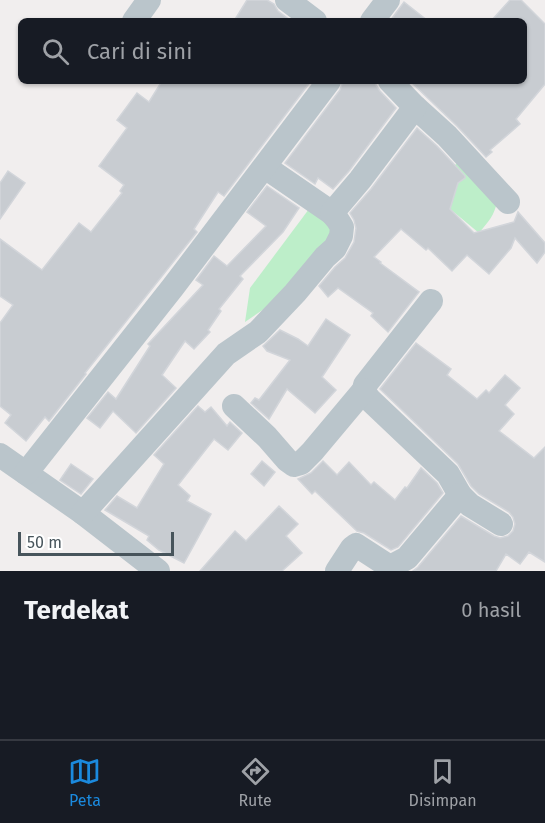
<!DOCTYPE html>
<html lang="id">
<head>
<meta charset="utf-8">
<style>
	:root { --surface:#171b24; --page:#20242c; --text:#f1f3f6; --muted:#9ea1a6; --line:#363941; --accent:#1b8ade }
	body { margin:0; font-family:"Fira Sans",sans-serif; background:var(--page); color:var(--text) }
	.scale { position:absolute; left:18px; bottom:15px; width:156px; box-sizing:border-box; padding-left:6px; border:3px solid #47545b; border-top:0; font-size:16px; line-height:21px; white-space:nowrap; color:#47545b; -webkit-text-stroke:4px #fff; paint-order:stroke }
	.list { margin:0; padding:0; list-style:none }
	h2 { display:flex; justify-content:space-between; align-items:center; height:78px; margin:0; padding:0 24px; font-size:26px }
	h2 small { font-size:20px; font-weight:400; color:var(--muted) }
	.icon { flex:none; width:33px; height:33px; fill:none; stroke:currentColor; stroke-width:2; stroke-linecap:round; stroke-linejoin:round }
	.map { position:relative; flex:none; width:545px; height:571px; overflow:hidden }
	.search { position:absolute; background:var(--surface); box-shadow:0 2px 4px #0004; left:18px; right:18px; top:18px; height:66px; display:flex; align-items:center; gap:15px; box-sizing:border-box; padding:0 21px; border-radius:9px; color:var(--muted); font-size:22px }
	.sheet { height:168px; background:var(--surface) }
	nav { display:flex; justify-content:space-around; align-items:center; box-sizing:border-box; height:84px; border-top:2px solid var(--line); background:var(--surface); font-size:16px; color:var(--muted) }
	nav a { display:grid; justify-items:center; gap:3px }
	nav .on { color:var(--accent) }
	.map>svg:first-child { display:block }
	.green { fill:#bdeec9 }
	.building { fill:#c8ccd1; stroke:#d2d5da; stroke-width:1.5 }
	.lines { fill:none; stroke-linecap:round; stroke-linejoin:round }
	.minor { stroke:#bac5cb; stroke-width:24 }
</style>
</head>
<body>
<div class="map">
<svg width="545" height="571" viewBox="0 0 545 571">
	<rect width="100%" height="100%" fill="#f1eeee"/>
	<g class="green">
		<path d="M460,160L497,201C495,215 488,222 479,233L443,203L428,193Z"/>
		<polygon points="312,205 332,220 331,237 267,307 245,322 250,288"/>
	</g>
	<g class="building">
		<polygon points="247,0 267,0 274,4 278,11 291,21 234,21"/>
		<polygon points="510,0 521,0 545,24 545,84 516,119 520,124 490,150 492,152 486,157 457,126 410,81 524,81 524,21 491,21"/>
		<polygon points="404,2 428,21 390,21"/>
		<polygon points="162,81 311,81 224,196 218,192 194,229 197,232 85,373 86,374 49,421 45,417 26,441 5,423 11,415 0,406 0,323 13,305 0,296 0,239 42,270 79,223 91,232 122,193 120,191 124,185 99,166 127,128 117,120 137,93 149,102"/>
		<polygon points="343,81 376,81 376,85 380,91 396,108 349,171 333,189 318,178 315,184 285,163 340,90"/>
		<polygon points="417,128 437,146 465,176 465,178 458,183 450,209 474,233 514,222 518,212 545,243 545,252 537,263 515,238 511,248 489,274 467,255 452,271 428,248 426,250 401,229 374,257 381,262 380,263 419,292 388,332 371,316 373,313 338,288 328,297 319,286 335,267 345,258 354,242 356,228 354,220 350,213 371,189"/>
		<polygon points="8,171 25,183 0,219 0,183"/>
		<polygon points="267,186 299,208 283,232 240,276 243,279 219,309 221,311 208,330 210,332 194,349 185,341 162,375 176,388 136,433 113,411 100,428 87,418 108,392 116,399 150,346 148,344 203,285 196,280 214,256 227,266 266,226 247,212"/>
		<polygon points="326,319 350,335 322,377 336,390 315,413 287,389 269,419 251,403 255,398 259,400 290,360 267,351 263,346 280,330 298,339 308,346"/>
		<polygon points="416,343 451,369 447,375 477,399 486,390 489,393 505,375 520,388 505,405 514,414 499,431 534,458 545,447 545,562 529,552 520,564 506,554 496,571 413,571 418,567 461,516 494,536 500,538 508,536 513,531 515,524 513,517 509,512 479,494 471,486 458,464 380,389"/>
		<polygon points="198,406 205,412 211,407 227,426 230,422 242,433 228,450 214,439 178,485 190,496 187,501 211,514 184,563 159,550 147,540 149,536 105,510 117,496 137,508 164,464 154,455"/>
		<polygon points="262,461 275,472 264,486 251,474"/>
		<polygon points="323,461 337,475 349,462 371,485 374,482 395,500 405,487 407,488 421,468 437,483 443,493 398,547 391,550 364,533 357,531 315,491 312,494 298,479 311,473"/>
		<polygon points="71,464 93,479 81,494 60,480"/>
		<polygon points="279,506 298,524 286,536 302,553 282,571 200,571 235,531 246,541"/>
	</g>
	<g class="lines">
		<g class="minor">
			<polyline points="287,0 315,21"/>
			<polyline points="134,21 149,0"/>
			<polyline points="372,21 388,0"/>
			<polyline points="415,107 447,136 508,202"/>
			<polyline points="265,167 332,213"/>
			<polyline points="431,301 365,385 364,390 366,395 370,400 448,474 460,495 470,505 501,524"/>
			<polyline points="234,406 267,437 287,460 294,465 301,463 312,452 364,390"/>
			<polyline points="0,455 83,513 158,571"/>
			<polyline points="26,473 173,287 329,81"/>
			<polyline points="83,513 226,354 258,332 295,293 325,257 335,248 341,236 342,227 337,219 332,213 360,180 415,107 390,81"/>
			<polyline points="337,571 352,548 356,545 390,567"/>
			<polyline points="387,571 390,567 407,558 460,495"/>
		</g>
	</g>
</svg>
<div class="scale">50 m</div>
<div class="search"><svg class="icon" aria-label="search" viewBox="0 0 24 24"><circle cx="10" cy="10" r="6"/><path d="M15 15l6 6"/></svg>Cari di sini</div>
</div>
<section class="sheet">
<h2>Terdekat<small>0 hasil</small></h2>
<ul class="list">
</ul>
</section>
<nav>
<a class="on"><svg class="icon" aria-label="map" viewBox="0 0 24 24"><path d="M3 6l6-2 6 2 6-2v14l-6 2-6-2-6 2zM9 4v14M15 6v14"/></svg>Peta</a>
<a><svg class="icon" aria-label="directions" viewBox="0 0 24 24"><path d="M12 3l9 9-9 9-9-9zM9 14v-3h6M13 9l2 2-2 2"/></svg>Rute</a>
<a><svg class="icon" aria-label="saved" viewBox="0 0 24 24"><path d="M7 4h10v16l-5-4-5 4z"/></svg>Disimpan</a>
</nav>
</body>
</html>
